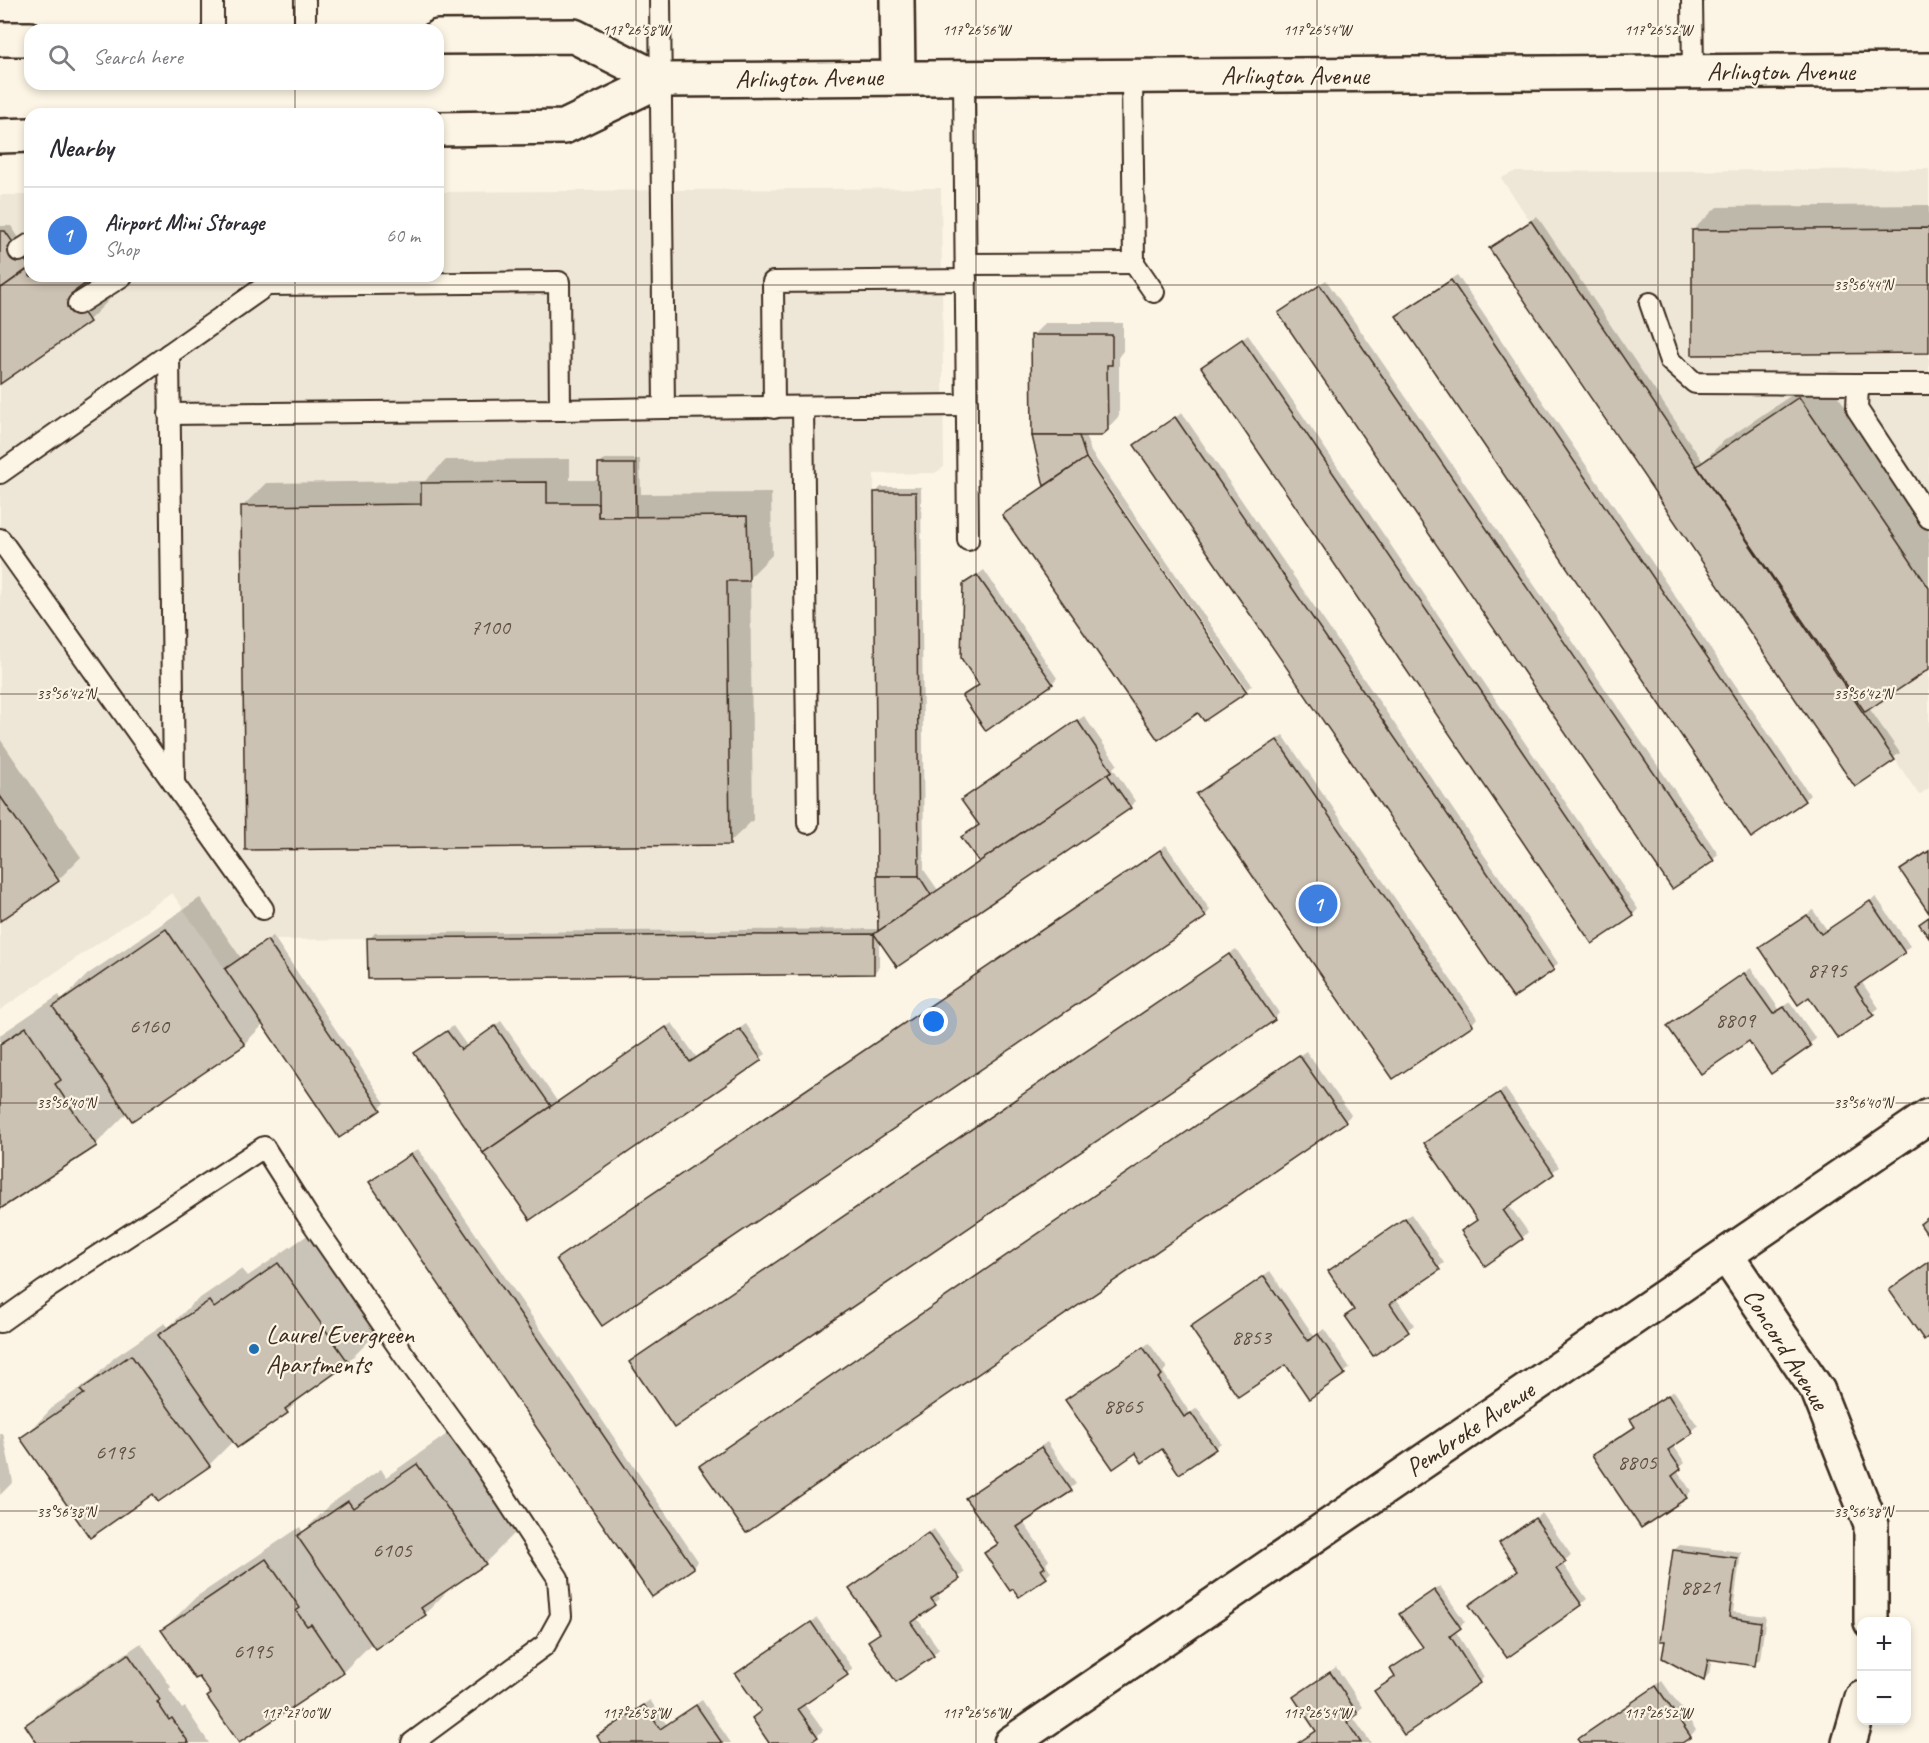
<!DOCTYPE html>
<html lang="en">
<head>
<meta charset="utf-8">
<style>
	:root { --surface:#fff; --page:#f7f7f7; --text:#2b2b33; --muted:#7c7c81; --line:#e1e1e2; --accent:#1f6fb2 }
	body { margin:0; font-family:Caveat,sans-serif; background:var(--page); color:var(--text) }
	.controls { position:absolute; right:18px; bottom:18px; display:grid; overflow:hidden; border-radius:12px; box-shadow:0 3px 9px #0003 }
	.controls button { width:54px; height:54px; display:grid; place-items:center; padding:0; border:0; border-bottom:2px solid var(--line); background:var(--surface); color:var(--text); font:30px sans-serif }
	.you { position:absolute; left:934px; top:1022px; width:21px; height:21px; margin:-15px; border:4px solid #fff; border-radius:50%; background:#1a73e8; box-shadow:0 0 0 9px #1a73e833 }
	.badge { display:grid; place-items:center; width:39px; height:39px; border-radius:50%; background:var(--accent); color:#fff; font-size:20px; font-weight:700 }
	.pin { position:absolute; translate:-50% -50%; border:3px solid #fff; box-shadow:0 2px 6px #0006 }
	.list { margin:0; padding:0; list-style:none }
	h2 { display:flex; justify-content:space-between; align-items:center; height:78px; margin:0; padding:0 24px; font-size:26px }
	h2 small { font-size:20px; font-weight:400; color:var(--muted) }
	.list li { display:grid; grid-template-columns:39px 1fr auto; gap:18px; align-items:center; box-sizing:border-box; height:96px; padding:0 24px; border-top:2px solid var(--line) }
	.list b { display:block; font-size:22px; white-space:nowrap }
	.list p { margin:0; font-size:20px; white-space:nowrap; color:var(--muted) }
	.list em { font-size:20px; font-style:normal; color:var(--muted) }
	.icon { flex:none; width:33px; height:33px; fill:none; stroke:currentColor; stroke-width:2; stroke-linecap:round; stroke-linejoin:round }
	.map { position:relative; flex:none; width:1929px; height:1743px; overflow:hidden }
	.search { position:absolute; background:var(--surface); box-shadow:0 3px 9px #0003; left:24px; top:24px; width:420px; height:66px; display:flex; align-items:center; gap:15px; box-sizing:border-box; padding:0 21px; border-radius:18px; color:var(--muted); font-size:22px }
	.panel { position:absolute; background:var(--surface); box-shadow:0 3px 9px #0003; left:24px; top:108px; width:420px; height:174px; border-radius:18px }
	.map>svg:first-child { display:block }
	.built { fill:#eee6d6 }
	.shadow { fill:#0003 }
	.building { fill:#ccc2b3; stroke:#3b2a1e; stroke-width:1.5 }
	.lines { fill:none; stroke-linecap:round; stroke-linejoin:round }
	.service-casing { stroke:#3b2a1e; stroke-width:24 }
	.minor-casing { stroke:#3b2a1e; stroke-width:38 }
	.primary-casing { stroke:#3b2a1e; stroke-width:38 }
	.service { stroke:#fcf5e5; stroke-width:20 }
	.minor { stroke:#fcf5e5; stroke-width:33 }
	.primary { stroke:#fcf5e5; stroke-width:33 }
	.ticks { fill:none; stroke:#3b2a1e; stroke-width:1.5; stroke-opacity:0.45 }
	.poi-dot { fill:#1f6fb2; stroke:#fcf5e5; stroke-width:2 }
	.labels { text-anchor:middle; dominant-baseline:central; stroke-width:4.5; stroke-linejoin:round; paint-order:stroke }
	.number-label { font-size:22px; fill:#5f5043 }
	.street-label { font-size:26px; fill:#3b2a1e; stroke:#fcf5e5 }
	.poi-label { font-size:26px; fill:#3b2a1e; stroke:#fcf5e5; text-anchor:start }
	.ticks-label { font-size:15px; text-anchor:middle; fill:#3b2a1e; stroke:#fcf5e5; stroke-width:4.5; stroke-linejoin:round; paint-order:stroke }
</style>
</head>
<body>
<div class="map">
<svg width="1929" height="1743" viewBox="0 0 1929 1743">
	<rect width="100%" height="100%" fill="#fcf5e5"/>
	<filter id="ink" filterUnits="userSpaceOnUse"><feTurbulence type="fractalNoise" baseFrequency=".0167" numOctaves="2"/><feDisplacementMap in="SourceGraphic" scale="12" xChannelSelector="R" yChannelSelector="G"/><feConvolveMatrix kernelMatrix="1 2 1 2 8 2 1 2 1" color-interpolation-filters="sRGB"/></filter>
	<g filter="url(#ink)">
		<g class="built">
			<polygon points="1929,169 1929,788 1919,795 1501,178 1514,172"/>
			<polygon points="941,188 944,467 935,473 874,474 878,931 874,934 268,940 225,969 172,893 0,1010 0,195 30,195 30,276 438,276 438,192"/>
		</g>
		<g class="shadow">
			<polygon points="1929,205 1929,352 1693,230 1717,207"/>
			<polygon points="1537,216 1703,462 1722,442 1823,374 1929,530 1929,667 1869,708 1900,753 1855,785 1491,248"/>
			<polygon points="0,226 11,226 30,254 30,276 98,276 112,297 89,320 0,382"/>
			<polygon points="1457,275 1810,795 1804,800 1404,311"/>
			<polygon points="1326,280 1718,854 1713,860 1280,313"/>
			<polygon points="1045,323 1123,323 1123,351 1119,356 1119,416 1101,435 1085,435 1091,452 1252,685 1247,689 1083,451 1080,452 1245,691 1004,515 1046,485 1034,436 1033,335"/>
			<polygon points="1248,335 1638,909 1633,915 1203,367"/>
			<polygon points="1182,413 1558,963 1553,969 1142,440"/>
			<polygon points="570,459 570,480 600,480 599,465 605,459 640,459 641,494 771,493 772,555 750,577 753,820 729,843 243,506 266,483 425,481 446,460"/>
			<polygon points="881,487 921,487 924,870 938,890 980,861 963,837 980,824 963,800 1084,716 1117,764 1113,768 1135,801 1130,807 879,939 879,967 874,973 369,939 375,933 880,929 875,493"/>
			<polygon points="984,570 1057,678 1052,683 964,696 980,684 964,585"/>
			<polygon points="1283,735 1477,1018 1472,1024 1198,794"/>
			<polygon points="0,739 81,857 58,880 0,920"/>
			<polygon points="1166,845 1210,910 1205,916 558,1259"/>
			<polygon points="1876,897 1910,946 1861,981 1879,1008 1839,1037 1810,995 1761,947 1813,910 1827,930"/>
			<polygon points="200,898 241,958 273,936 385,1103 380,1108 264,1024 244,1044 133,1119 128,1112 96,1144 0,1208 0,1035 59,995 62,1000 88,974"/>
			<polygon points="1236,949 1279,1013 1274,1019 630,1362"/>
			<polygon points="1751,968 1779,1009 1790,1002 1816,1039 1772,1071 1749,1039 1675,1021"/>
			<polygon points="501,1021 557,1101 672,1023 697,1058 746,1024 766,1054 530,1218 416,1053 453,1026 467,1046"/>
			<polygon points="1306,1051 1351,1115 1345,1121 701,1466"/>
			<polygon points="1505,1088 1559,1167 1508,1204 1528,1232 1522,1238 1463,1231 1478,1219 1432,1138"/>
			<polygon points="418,1149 698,1561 693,1567 370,1183"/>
			<polygon points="1411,1214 1444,1263 1396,1298 1414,1325 1373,1354 1347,1316 1355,1308 1329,1271"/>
			<polygon points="312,1232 381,1329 348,1362 307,1391 287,1412 234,1440 209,1465 153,1492 22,1439 54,1406 93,1379 115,1357 165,1323 168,1328 193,1303 242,1269 248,1276"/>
			<polygon points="1270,1271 1314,1336 1324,1329 1350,1368 1344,1373 1286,1363 1198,1322"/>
			<polygon points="1149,1343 1167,1368 1163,1372 1190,1413 1197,1408 1221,1443 1215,1448 1162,1447 1136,1451 1067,1400"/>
			<polygon points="1674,1391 1698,1426 1673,1445 1685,1463 1677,1470 1691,1491 1686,1497 1600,1450 1636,1426 1632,1420 1638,1414"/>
			<polygon points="450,1432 518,1530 485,1563 454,1584 425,1614 373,1642 343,1672 213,1693 163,1630 196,1597 300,1527 303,1532 332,1503 381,1469 386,1477"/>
			<polygon points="3,1433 13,1482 0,1495 0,1434"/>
			<polygon points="1047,1442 1076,1484 1023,1522 1049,1560 1046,1564 1051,1572 1046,1577 986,1553 999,1543 967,1498"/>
			<polygon points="1542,1513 1571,1555 1562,1563 1587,1599 1581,1604 1471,1605 1519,1570 1501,1543"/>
			<polygon points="934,1529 965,1572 937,1593 940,1599 916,1617 939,1649 933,1655 870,1641 881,1632 851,1589"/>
			<polygon points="1680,1545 1741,1552 1733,1612 1766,1616 1760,1659 1754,1664 1712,1658 1709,1674 1704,1679 1674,1550"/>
			<polygon points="1440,1586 1465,1622 1455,1630 1484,1677 1479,1682 1375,1691 1396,1676 1398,1664 1424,1646 1407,1609"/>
			<polygon points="817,1618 853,1669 804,1704 823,1730 817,1736 807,1743 771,1743 762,1711 737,1674"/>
			<polygon points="141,1643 171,1687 169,1690 182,1709 185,1707 209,1743 39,1743 27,1725 38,1713"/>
			<polygon points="1336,1667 1363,1707 1352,1716 1371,1743 1297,1743 1317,1730 1295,1698"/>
			<polygon points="1662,1681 1696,1730 1690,1736 1680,1743 1583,1743 1580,1739 1586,1733"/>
			<polygon points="650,1700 667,1725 702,1700 731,1743 603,1743 599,1737 604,1731"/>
		</g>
		<g class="building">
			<polygon points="1531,221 1895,760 1855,787 1489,248"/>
			<polygon points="1929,228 1929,353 1692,355 1692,230"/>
			<polygon points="0,231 5,231 30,267 0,289"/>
			<polygon points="30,268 30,276 96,276 71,294 90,322 0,384 0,289"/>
			<polygon points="1451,280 1805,801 1751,838 1396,316"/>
			<polygon points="1320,285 1714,861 1672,889 1278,313"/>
			<polygon points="1031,335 1112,335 1112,365 1107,365 1108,430 1101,436 1032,436"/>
			<polygon points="1242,339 1634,916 1592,944 1201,367"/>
			<polygon points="1799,397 1929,588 1929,669 1865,712 1697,466"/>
			<polygon points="1175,417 1554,970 1513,998 1134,445"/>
			<polygon points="1032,436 1079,436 1086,458 1044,486"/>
			<polygon points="1086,458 1247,692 1204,721 1198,713 1158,740 1002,515"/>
			<polygon points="598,464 635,464 636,517 598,517"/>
			<polygon points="547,482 547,503 598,503 598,517 747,516 749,581 727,581 730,845 245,850 241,506 421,504 421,483"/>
			<polygon points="874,492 916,492 919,876 877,876"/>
			<polygon points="977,575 1053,684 986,731 962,696 979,685 961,658 963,584"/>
			<polygon points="1077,720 1112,771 979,862 961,837 979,825 961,800"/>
			<polygon points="1277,740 1473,1025 1393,1079 1196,794"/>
			<polygon points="1107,774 1131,808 897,967 874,934"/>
			<polygon points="0,796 59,881 0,921"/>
			<polygon points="1160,850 1206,917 602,1326 556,1259"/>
			<polygon points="1929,851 1929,913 1900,870"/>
			<polygon points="877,876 919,876 931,895 878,931"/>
			<polygon points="1870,901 1905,953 1855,987 1874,1015 1838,1039 1809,997 1798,1005 1759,947 1807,915 1821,934"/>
			<polygon points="1929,917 1929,938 1919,924"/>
			<polygon points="166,929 245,1045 132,1121 53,1007"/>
			<polygon points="874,934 874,974 368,979 367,938"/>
			<polygon points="267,940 381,1110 339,1138 225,969"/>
			<polygon points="1229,954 1275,1020 674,1428 629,1362"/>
			<polygon points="1744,973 1773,1014 1784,1007 1811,1046 1771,1074 1749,1041 1701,1074 1667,1026"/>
			<polygon points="495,1026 551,1106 483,1153 414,1053 447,1031 461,1050"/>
			<polygon points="26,1027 61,1080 55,1084 97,1146 0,1209 0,1044"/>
			<polygon points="666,1027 690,1062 740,1029 762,1060 530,1220 483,1153"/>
			<polygon points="1299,1055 1346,1122 746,1533 699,1466"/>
			<polygon points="1499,1093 1554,1174 1503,1210 1523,1239 1485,1266 1461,1231 1477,1220 1424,1143"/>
			<polygon points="411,1154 694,1568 652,1597 369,1182"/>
			<polygon points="1929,1217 1929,1237 1920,1224"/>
			<polygon points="1405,1218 1440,1270 1390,1304 1409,1332 1373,1356 1345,1316 1354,1310 1328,1271"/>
			<polygon points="1929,1262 1929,1336 1924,1340 1889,1290"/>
			<polygon points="278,1263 349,1363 285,1409 288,1413 237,1448 158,1335 209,1301 214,1308"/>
			<polygon points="1264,1276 1308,1341 1318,1334 1345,1374 1309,1399 1286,1365 1238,1397 1190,1327"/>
			<polygon points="1143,1347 1162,1375 1158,1378 1184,1417 1191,1413 1216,1449 1179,1474 1162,1449 1142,1463 1136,1453 1113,1469 1065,1400"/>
			<polygon points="131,1355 210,1466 158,1502 153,1494 90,1538 20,1438 84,1394 80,1390"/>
			<polygon points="1668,1395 1693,1433 1668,1450 1681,1469 1672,1476 1687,1498 1641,1528 1592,1455 1635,1427 1630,1419"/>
			<polygon points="1041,1447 1072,1491 1017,1527 1045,1567 1041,1570 1047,1578 1019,1597 1013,1589 1010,1591 984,1553 998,1544 965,1498"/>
			<polygon points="417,1464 486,1564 421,1608 426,1615 375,1649 297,1536 348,1501 353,1508"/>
			<polygon points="1535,1518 1566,1562 1556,1569 1582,1605 1507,1658 1469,1605 1518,1571 1499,1543"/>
			<polygon points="928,1533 960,1579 931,1599 936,1605 911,1623 934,1656 896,1682 868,1641 880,1633 849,1589"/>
			<polygon points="1673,1550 1737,1558 1729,1617 1761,1622 1755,1666 1708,1659 1704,1681 1662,1658 1665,1641 1660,1641"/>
			<polygon points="266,1559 300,1608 296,1611 307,1626 311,1624 344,1673 239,1743 207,1697 211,1694 199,1677 195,1679 161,1630"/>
			<polygon points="1434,1590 1461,1628 1450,1636 1480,1683 1404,1735 1374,1691 1395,1677 1390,1669 1423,1647 1399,1614"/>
			<polygon points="811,1622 848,1675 798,1709 818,1737 809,1743 769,1743 752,1718 761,1711 735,1674"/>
			<polygon points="128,1654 160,1700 157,1702 169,1720 172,1718 189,1743 37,1743 25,1725"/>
			<polygon points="1330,1672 1358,1714 1347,1722 1361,1743 1298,1743 1316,1731 1293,1697"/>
			<polygon points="1656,1686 1691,1737 1682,1743 1581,1743 1578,1739"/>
			<polygon points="644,1705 660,1729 696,1705 722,1743 601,1743 597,1736"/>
		</g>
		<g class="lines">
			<defs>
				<g id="service">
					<polyline points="213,0 213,30"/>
					<polyline points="305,0 305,30"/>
					<polyline points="1692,0 1693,71"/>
					<polyline points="1132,76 1134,263 1154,292"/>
					<polyline points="964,77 968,540"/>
					<polyline points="19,251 30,244"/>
					<polyline points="966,264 1134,263"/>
					<polyline points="1650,303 1670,361 1695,383 1858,384"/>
					<polyline points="78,304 122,276"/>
					<polyline points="169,354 174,784"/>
					<polyline points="1929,384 1858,384 1857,409 1929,518"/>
					<polyline points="803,407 808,823"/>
					<polyline points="664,408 967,405"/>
					<polyline points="774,408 773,282 966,280"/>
					<polyline points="560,410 664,408 660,0"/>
					<polyline points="0,473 267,285 559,282 560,410 169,414"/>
					<polyline points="0,539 263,909"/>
					<polyline points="0,1322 45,1290 264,1147 307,1215 404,1355 484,1465 558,1578 561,1616 545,1645 412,1743"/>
				</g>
				<g id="minor">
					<polyline points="897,0 898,77"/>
					<polyline points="1726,1255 1818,1391 1871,1525 1871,1622"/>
					<polyline points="1011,1743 1929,1116"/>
					<polyline points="1849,1743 1862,1698"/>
				</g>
				<g id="primary">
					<polyline points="438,37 574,36 661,80"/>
					<polyline points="0,39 30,39"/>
					<polyline points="438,129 564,127 661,80 1929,70"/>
					<polyline points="0,136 30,135"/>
				</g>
			</defs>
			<use href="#service" class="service-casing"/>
			<use href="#minor" class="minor-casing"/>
			<use href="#primary" class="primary-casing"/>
			<use href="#service" class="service"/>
			<use href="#minor" class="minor"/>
			<use href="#primary" class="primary"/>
		</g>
	</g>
	<path class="ticks" d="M295,0V30M636,0V1743M976,0V1743M1317,0V1743M1658,0V1743M295,84V114M295,276V1743M0,285H1929M0,694H1929M0,1103H1929M0,1511H1929"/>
	<circle class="poi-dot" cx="254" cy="1349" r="6"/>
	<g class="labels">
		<g class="number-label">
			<text x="490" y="627">7100</text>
			<text x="1827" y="970">8795</text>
			<text x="1735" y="1020">8809</text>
			<text x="149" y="1026">6160</text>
			<text x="1251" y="1337">8853</text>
			<text x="1123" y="1406">8865</text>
			<text x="115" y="1452">6195</text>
			<text x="1637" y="1462">8805</text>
			<text x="392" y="1550">6105</text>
			<text x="1700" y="1587">8821</text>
			<text x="253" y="1651">6195</text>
		</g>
		<g class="street-label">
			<text x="1781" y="71">Arlington Avenue</text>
			<text x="1295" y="75">Arlington Avenue</text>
			<text transform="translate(809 78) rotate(-1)">Arlington Avenue</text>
			<text transform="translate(1786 1349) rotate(58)">Concord Avenue</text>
			<text transform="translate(1470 1429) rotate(-34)">Pembroke Avenue</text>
		</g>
		<g class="poi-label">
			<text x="266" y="1334">Laurel Evergreen<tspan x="266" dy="30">Apartments</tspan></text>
		</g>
	</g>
	<g class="ticks-label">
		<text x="636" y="35">117°26'58"W</text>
		<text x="976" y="35">117°26'56"W</text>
		<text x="1317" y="35">117°26'54"W</text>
		<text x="1658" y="35">117°26'52"W</text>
		<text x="1863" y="290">33°56'44"N</text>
		<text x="66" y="699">33°56'42"N</text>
		<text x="1863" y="699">33°56'42"N</text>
		<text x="66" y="1108">33°56'40"N</text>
		<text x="1863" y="1108">33°56'40"N</text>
		<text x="66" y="1517">33°56'38"N</text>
		<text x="1863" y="1517">33°56'38"N</text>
		<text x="295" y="1718">117°27'00"W</text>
		<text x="636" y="1718">117°26'58"W</text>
		<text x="976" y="1718">117°26'56"W</text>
		<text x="1317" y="1718">117°26'54"W</text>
		<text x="1658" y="1718">117°26'52"W</text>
	</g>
</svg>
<div class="controls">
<button>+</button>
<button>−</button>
</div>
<div class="you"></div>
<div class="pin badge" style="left:1318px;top:904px;background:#3f7fe0">1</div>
<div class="search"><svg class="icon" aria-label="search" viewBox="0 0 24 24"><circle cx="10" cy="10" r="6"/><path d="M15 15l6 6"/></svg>Search here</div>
<section class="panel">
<h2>Nearby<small></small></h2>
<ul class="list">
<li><span class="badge" style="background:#3f7fe0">1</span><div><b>Airport Mini Storage</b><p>Shop</p></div><em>60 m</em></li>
</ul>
</section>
</div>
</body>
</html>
